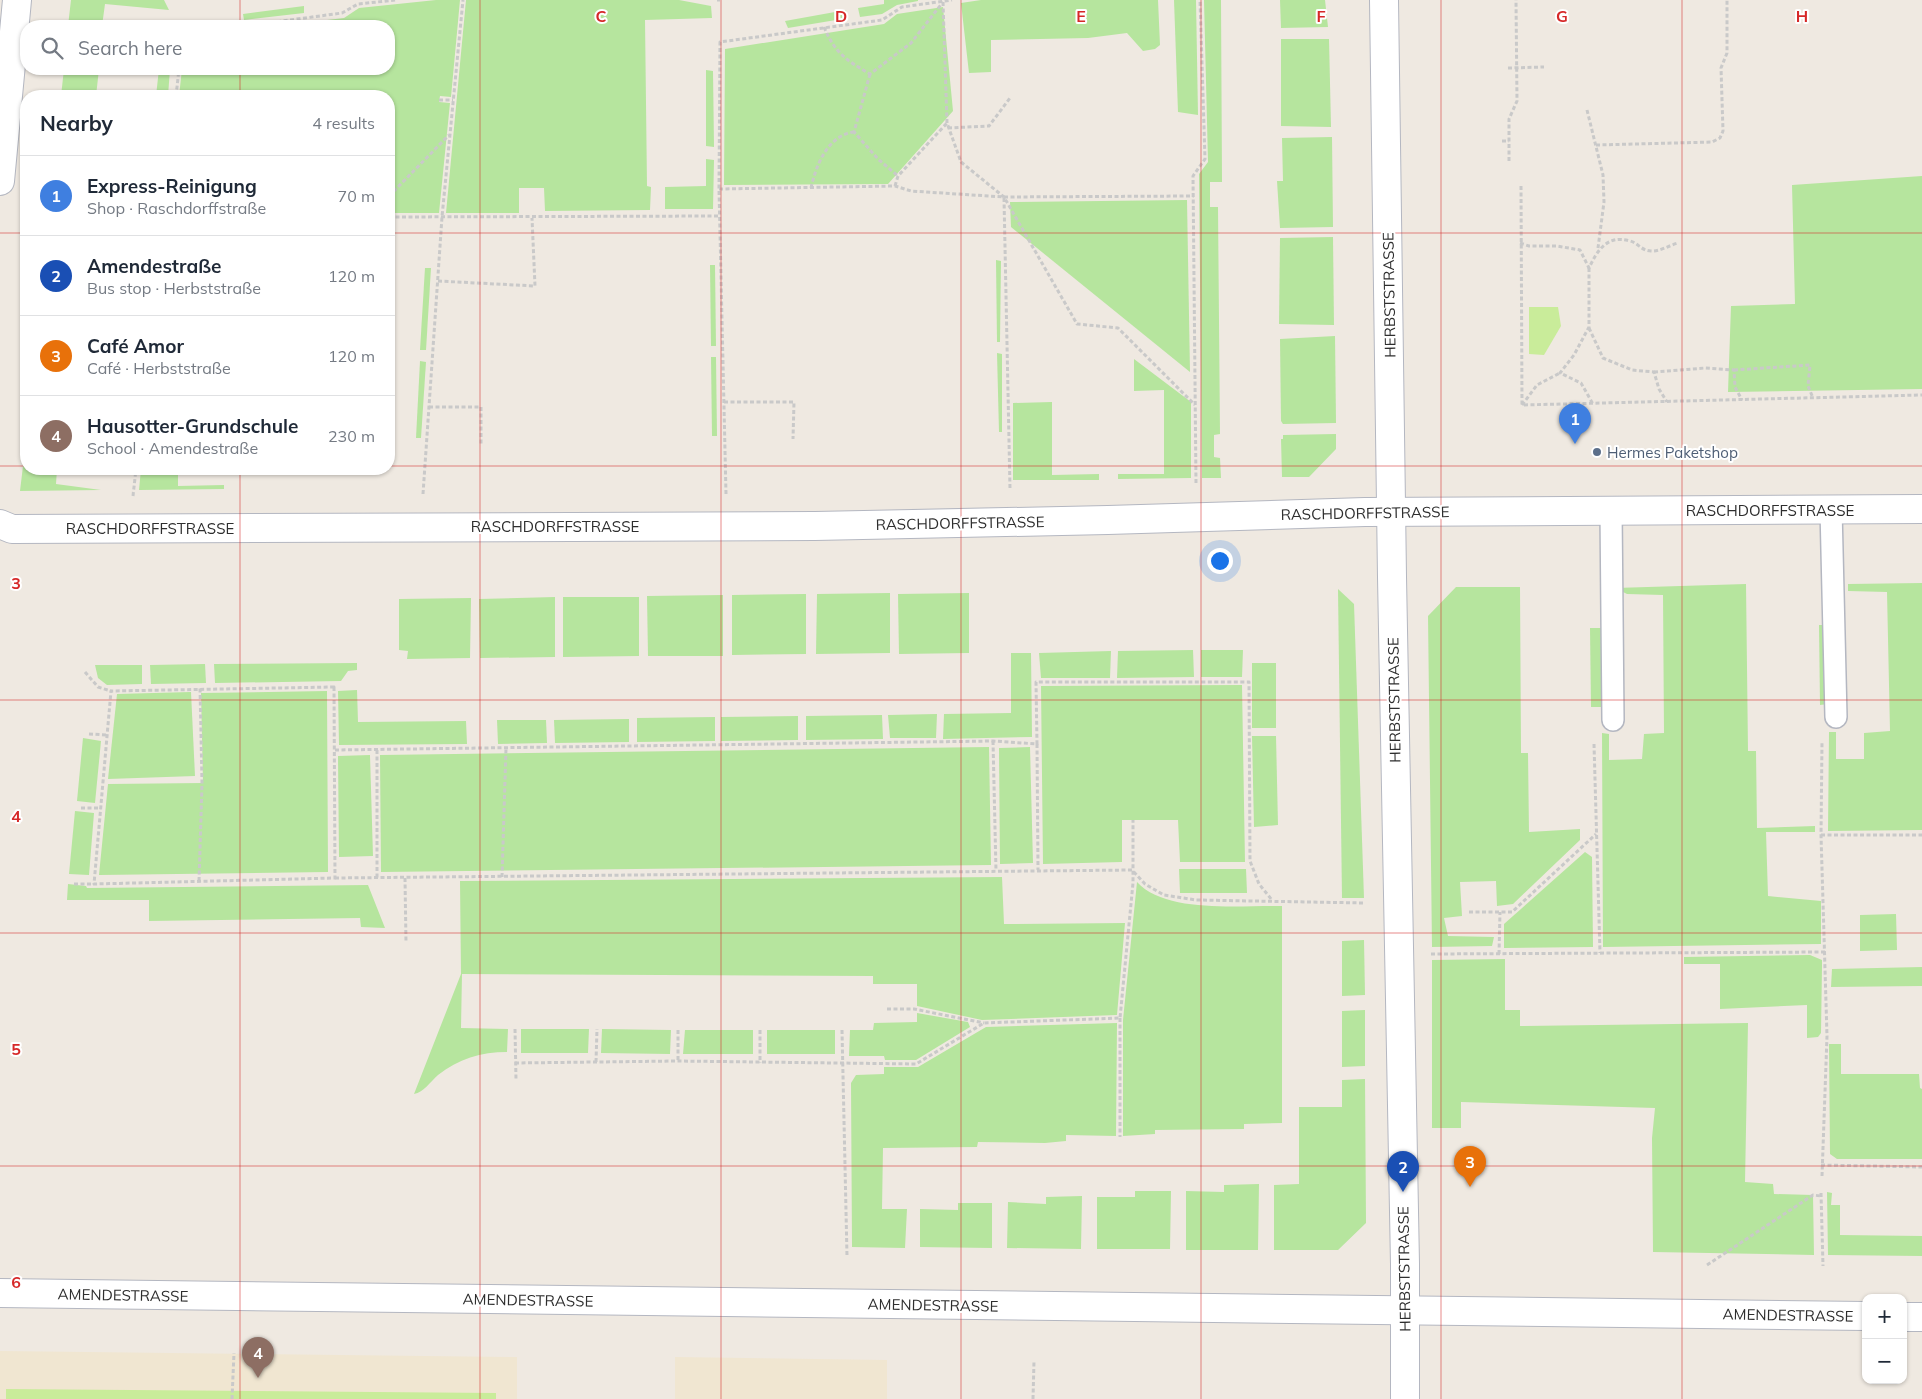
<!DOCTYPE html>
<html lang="en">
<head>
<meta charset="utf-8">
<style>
	:root { --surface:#fff; --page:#f6f6f7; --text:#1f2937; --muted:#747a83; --line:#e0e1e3; --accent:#2563eb }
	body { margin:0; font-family:Mulish,sans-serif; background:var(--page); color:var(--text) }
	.controls { position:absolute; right:15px; bottom:15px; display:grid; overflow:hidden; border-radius:10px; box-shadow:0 1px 4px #0004 }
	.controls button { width:45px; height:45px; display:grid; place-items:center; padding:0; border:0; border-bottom:1px solid var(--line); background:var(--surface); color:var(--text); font:25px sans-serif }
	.you { position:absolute; left:1219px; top:560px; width:18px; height:18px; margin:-12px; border:4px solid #fff; border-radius:50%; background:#1a73e8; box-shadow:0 0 0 8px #1a73e833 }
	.badge { display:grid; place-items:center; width:32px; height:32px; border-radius:50%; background:var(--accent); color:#fff; font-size:16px; font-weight:700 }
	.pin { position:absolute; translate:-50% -41px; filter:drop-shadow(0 1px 2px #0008) }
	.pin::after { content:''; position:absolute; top:26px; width:18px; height:15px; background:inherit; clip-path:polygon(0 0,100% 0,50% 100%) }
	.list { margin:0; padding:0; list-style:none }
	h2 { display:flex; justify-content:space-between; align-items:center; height:65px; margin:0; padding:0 20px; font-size:21px }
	h2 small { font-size:16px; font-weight:400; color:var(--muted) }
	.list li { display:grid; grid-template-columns:32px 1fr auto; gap:15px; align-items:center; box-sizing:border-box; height:80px; padding:0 20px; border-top:1px solid var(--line) }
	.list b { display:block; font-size:19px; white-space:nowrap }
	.list p { margin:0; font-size:16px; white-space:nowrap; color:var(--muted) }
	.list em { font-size:16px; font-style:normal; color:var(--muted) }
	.icon { flex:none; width:28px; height:28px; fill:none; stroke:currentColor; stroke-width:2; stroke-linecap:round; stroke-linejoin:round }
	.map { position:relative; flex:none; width:1922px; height:1399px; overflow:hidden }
	.search { position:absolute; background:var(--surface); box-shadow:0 1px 4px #0004; left:20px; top:20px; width:375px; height:55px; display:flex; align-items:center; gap:12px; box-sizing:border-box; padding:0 18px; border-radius:20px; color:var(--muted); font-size:19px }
	.panel { position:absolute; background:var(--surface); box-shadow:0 1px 4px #0004; left:20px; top:90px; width:375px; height:385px; border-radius:20px }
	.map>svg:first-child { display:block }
	.education { fill:#f0e6d1 }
	.green { fill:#b6e59e }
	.pitch { fill:#c9ec9a }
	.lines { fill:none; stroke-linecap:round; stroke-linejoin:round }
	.lane-casing { stroke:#b4b7c1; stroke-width:24 }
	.street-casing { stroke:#b4b7c1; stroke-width:30 }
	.secondary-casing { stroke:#b4b7c1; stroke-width:30 }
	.path { stroke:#c9c9c9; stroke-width:3; stroke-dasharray:4 2.5; stroke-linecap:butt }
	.lane { stroke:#fff; stroke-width:21 }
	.street { stroke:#fff; stroke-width:28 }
	.secondary { stroke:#fff; stroke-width:28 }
	.grid { fill:none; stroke:#d62828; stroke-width:1; stroke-opacity:0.55 }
	.service-dot { fill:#5c6f8a; stroke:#fff; stroke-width:2 }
	.labels { text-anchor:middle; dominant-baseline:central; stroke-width:4; stroke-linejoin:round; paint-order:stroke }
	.street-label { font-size:15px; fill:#2e2e2e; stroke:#fff }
	.service-label { font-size:15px; fill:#4e5e75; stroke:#fff; text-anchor:start }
	.grid-label { font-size:16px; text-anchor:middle; font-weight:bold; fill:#d62828; stroke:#fff; stroke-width:4; stroke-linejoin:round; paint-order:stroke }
</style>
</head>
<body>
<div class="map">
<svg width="1922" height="1399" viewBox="0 0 1922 1399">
	<rect width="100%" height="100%" fill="#efe9e1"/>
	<g class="education">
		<polygon points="0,1351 517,1357 517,1399 0,1399"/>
		<polygon points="675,1357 887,1360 887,1399 675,1399"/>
	</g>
	<g class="green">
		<polygon points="71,0 164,0 169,10 105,4 102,26 68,26"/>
		<polygon points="436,0 460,0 451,97 440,96 439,102 450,103 439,213 389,213 389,96 179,96 182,69 389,69 389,26 293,26 293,24 344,18 359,8"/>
		<polygon points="466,0 679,0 711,6 712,18 645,20 647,186 651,187 650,210 545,211 544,188 519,188 519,213 446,213"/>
		<polygon points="884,0 918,0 918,1 897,5 882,14 860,17 858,8 884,4"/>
		<polygon points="981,0 1158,0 1160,45 1155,49 1143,51 1127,33 1088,38 991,40 991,72 969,73 961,3"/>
		<polygon points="1174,0 1196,0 1198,115 1178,112"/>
		<polygon points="1204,0 1221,0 1222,182 1210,182 1210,207 1218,207 1220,434 1214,435 1214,457 1220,458 1221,478 1202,478 1199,174 1208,162"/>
		<polygon points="1280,0 1325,0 1328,27 1281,28"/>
		<polygon points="304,6 304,13 244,20 243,14"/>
		<polygon points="943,7 953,111 888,184 724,185 725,49 884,24 897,14"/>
		<polygon points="846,10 848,18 788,28 785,21"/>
		<polygon points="1281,39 1329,39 1331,127 1281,126"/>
		<polygon points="64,69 99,69 96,96 61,96"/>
		<polygon points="159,69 170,69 168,96 156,96"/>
		<polygon points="706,70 713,71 714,147 706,146"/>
		<polygon points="1332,137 1333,227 1280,228 1277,181 1283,181 1282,138"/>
		<polygon points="706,159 714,160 713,209 665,209 665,187 706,186"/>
		<polygon points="1922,176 1922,389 1728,392 1731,306 1795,304 1792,185"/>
		<polygon points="1187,200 1190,372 1011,227 1010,202"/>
		<polygon points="1333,237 1334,325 1279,324 1280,238"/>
		<polygon points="996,260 1001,261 1000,342 997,342"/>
		<polygon points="710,265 715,265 716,346 711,346"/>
		<polygon points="425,268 431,268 426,350 420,350"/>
		<polygon points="1335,336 1336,423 1283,424 1281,421 1280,339"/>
		<polygon points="997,353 1002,354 1002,432 999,432"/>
		<polygon points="711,357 716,357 717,436 712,436"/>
		<polygon points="1134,359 1191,402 1191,478 1118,479 1118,474 1164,474 1164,390 1134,391"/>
		<polygon points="420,361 426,362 421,438 416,438"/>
		<polygon points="1052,402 1052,475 1099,474 1099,480 1013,480 1013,403"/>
		<polygon points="1336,434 1336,449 1309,477 1282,477 1281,439 1283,439 1283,435"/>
		<polygon points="26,441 26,469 57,469 56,484 101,490 20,491"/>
		<polygon points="141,469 178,469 178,486 224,485 224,489 139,490"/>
		<polygon points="1922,583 1922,830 1828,831 1829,732 1836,732 1836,759 1864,759 1864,733 1890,731 1887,592 1848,591 1848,584"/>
		<polygon points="1746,584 1748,751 1756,751 1757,828 1815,826 1815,832 1766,832 1768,896 1821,901 1821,944 1603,947 1602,733 1609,734 1609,760 1642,759 1644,734 1664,733 1663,595 1627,594 1615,588"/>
		<polygon points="1456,587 1520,587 1521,753 1528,753 1529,832 1580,829 1580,840 1513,904 1497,906 1496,881 1460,882 1462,916 1444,918 1448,936 1494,937 1492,946 1432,947 1428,616"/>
		<polygon points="1338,589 1354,604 1364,898 1342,898"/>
		<polygon points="890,593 890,653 816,654 817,594"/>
		<polygon points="969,593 969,653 899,654 898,594"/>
		<polygon points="806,594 806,654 732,655 732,595"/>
		<polygon points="723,595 723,656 648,656 647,596"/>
		<polygon points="555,597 555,657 480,658 479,599"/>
		<polygon points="563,597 639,597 639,656 563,657"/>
		<polygon points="471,598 470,658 407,659 408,651 399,650 399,599"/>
		<polygon points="1819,625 1826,625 1828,704 1820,705"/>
		<polygon points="1590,628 1601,628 1602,707 1591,707"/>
		<polygon points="1193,650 1194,677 1117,678 1118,651"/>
		<polygon points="1201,650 1243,650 1242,677 1201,677"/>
		<polygon points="1111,651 1110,678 1041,678 1039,653"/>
		<polygon points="1011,653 1031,653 1032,737 943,739 944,714 1011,713"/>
		<polygon points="357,663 357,670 348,671 341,681 215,683 214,664"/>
		<rect x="1252" y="663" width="24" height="65"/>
		<polygon points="205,664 206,683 151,684 150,665"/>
		<polygon points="95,665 142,665 142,684 107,685 98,678"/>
		<polygon points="1242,685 1245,862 1180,862 1178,820 1122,820 1122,862 1043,864 1041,686"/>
		<polygon points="357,690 358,722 466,721 467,744 339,745 338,691"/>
		<polygon points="327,691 328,872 99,875 108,784 203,783 201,693"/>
		<polygon points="191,692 195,776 108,779 117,694"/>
		<polygon points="937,714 936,738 890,738 888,715"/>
		<polygon points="882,715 883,739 806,740 806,716"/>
		<polygon points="798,716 798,740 721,741 721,717"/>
		<polygon points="715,717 715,741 637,742 637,718"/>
		<polygon points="629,719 629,742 555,743 554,720"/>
		<polygon points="497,720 546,720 547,743 498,744"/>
		<polygon points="1252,736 1276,736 1278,825 1254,827"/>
		<polygon points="83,738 101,741 95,803 77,801"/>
		<polygon points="989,747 991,865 381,872 380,755"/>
		<polygon points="1030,747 1033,863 1000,864 999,748"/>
		<polygon points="370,755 373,856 339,857 338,756"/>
		<polygon points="75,811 94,813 89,875 69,874"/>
		<polygon points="1585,852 1592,857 1593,947 1504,948 1504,924"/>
		<polygon points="1179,869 1246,869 1247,893 1180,893"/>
		<path d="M1002,877L1004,924L1125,923L1117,1015L982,1020L917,1006V984H873V976L462,974L461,1028L508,1029L507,1052C481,1052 458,1059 438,1075C430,1082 424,1092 414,1094L461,974L460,881Z"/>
		<path d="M1137,882C1166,914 1241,905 1282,906V1123L1244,1124V1129L1155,1130V1134L1123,1136V1020Z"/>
		<polygon points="68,884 86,886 87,888 368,885 385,928 361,927 360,918 149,921 149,900 67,900"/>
		<polygon points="1896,914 1897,950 1860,951 1860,915"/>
		<polygon points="1364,940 1365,995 1342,996 1342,941"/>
		<polygon points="1810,955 1822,960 1822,966 1821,1033 1818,1037 1807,1038 1807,1005 1720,1009 1720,964 1684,964 1684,957"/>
		<polygon points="1505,959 1505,1010 1520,1010 1520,1026 1748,1023 1745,1182 1773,1184 1774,1194 1813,1195 1814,1255 1653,1252 1652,1138 1655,1108 1461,1102 1461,1128 1432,1128 1432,960"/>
		<polygon points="1922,967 1922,986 1831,987 1832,969"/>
		<polygon points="1365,1010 1365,1066 1342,1067 1342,1011"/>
		<polygon points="917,1013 968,1022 970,1027 916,1060 885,1060 884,1056 849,1056 850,1030 873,1030 874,1023 917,1022"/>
		<polygon points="1117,1023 1116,1136 1066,1135 1066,1141 1045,1143 978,1142 977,1147 883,1148 882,1209 907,1209 905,1248 852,1247 851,1083 856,1075 884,1074 884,1067 918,1067 986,1027"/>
		<polygon points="521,1029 589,1029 588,1053 521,1053"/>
		<polygon points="602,1029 671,1030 670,1054 601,1053"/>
		<polygon points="685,1030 753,1030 753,1054 683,1054"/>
		<rect x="767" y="1030" width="68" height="24"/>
		<polygon points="1829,1044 1841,1044 1841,1074 1919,1074 1920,1088 1922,1089 1922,1159 1837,1159 1830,1154"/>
		<polygon points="1365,1079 1366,1223 1338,1250 1274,1250 1274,1185 1299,1184 1299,1107 1342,1107 1342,1080"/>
		<polygon points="1259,1184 1258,1250 1186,1250 1186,1191 1224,1192 1224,1185"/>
		<polygon points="1135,1191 1171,1191 1170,1249 1097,1249 1097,1197 1135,1197"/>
		<polygon points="1827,1192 1832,1193 1831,1205 1840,1205 1840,1235 1922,1236 1922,1256 1828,1255"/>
		<polygon points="1082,1196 1081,1249 1007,1248 1008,1202 1046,1204 1046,1197"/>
		<polygon points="958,1203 992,1203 992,1248 920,1247 920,1209 958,1210"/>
	</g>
	<g class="pitch">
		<polygon points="1529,307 1558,307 1561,326 1544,355 1529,354"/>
		<polygon points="6,1389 496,1393 496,1399 6,1399"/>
	</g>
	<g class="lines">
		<defs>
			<g id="lane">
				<polyline points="1831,509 1836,717"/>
				<polyline points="1611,510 1613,720"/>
			</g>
			<g id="street">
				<polyline points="1384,0 1392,577 1405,1264 1405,1399"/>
				<polyline points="0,524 12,529 815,526 1108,520 1365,512 1922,509"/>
				<polyline points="0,1293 1866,1316"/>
				<polyline points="1903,1317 1922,1317"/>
			</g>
			<polyline id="secondary" points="0,181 17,0"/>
		</defs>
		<use href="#lane" class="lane-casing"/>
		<use href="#street" class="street-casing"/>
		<use href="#secondary" class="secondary-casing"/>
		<g class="path">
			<polyline points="717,0 720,0"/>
			<polyline points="943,2 947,123 961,162 1004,197 1077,324 1118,328 1195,405"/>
			<polyline points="287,20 288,26"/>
			<polyline points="245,26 342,13 358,4 396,0"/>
			<path d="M824,27C835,53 846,60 870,74L911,43L943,2"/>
			<polyline points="1508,68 1544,67"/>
			<polyline points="870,74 854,132 878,159 898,176"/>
			<polyline points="176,96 179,69"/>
			<polyline points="439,100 453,100"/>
			<polyline points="1587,110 1603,175 1604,202 1598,248"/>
			<polyline points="948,128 989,126 1010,98"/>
			<polyline points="1502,141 1509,141"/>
			<polyline points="1596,145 1712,142 1720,138 1723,131 1721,68 1727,53 1727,0"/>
			<polyline points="1509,161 1509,119 1517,101 1516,0"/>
			<polyline points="895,186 898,176 947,123"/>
			<polyline points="1521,186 1522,405 1922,395"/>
			<path d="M811,188C816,165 828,135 854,132"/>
			<polyline points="719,189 895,186 911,191 1004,197 1194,196"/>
			<polyline points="389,196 449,135"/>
			<polyline points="1004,198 1010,489"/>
			<polyline points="389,217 720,216"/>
			<path d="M1520,243L1529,246H1557L1580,250L1589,268C1597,251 1607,234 1630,241C1638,243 1642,251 1651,251C1659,252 1670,245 1678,243"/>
			<polyline points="1589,268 1589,327 1574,355 1560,373 1581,383 1593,404"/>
			<polyline points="438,281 535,286 532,218"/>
			<polyline points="1589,328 1603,358 1632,370 1654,372 1659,389 1667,402"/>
			<polyline points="1734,370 1810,365 1808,386 1813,398"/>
			<polyline points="1654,372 1705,368 1734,370 1735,387 1742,400"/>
			<polyline points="724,402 794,402 793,439"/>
			<polyline points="1522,405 1537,385 1560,373"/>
			<polyline points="429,407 481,407 481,444"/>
			<polyline points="1196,483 1193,176 1205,159 1200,0"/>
			<polyline points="423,494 442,217 463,0"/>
			<polyline points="726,494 719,189 720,42 882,20 902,7 952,0"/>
			<polyline points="133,496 136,469"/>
			<polyline points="85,672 98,687 111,691"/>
			<polygon points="334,687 335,878 94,884 111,691"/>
			<polyline points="89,734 107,735"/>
			<polyline points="993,741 996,871"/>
			<polyline points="1037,744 1038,870"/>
			<polyline points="1594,744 1600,953"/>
			<polyline points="335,750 993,741 1037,744 1036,682 1249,682 1250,861 1259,884 1272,900"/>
			<polyline points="377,750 377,878"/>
			<polyline points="81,808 101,808"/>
			<polyline points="1821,835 1922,835"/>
			<polyline points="502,877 506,748"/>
			<polyline points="335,878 1132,870 1145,884 1164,895 1196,900 1365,903"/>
			<polyline points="405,878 406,943"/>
			<polyline points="199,881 202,783 200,688"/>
			<polyline points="74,884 94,884"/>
			<polyline points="1469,912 1512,912 1596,834"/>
			<polyline points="1431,954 1826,952"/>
			<polyline points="1499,954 1500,912"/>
			<polyline points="887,1009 914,1009 984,1023"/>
			<polyline points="1120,1018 1120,1137"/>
			<polyline points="515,1029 516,1080"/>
			<polyline points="678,1030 678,1061"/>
			<polyline points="760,1030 760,1063"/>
			<polyline points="842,1030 847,1256"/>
			<polyline points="596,1062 597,1029"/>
			<polyline points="515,1063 678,1061 916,1064 984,1023 1120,1018 1133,883 1133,820"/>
			<polyline points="1821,1165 1922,1167"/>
			<polyline points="1822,1176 1827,1036 1821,835 1822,742"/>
			<polyline points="1821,1193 1823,1266"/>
			<polyline points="1707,1265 1813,1195 1821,1196"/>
			<polyline points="232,1399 234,1353"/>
			<polyline points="1033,1399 1034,1361"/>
		</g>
		<use href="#lane" class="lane"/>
		<use href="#street" class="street"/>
		<use href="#secondary" class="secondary"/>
	</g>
	<path class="grid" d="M240,0V26M480,0V1399M721,0V1399M961,0V1399M1201,0V1399M1441,0V1399M1682,0V1399M240,69V96M0,233H26M389,233H1922M0,466H26M389,466H1922M240,469V1399M0,700H1922M0,933H1922M0,1166H1922"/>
	<circle class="service-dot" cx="1597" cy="452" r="5"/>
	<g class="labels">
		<g class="street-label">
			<text transform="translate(1389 295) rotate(-91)">HERBSTSTRASSE</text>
			<text x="1770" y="510">RASCHDORFFSTRASSE</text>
			<text transform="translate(1365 513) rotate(-1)">RASCHDORFFSTRASSE</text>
			<text transform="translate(960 523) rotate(-1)">RASCHDORFFSTRASSE</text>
			<text x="555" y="526">RASCHDORFFSTRASSE</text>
			<text x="150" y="528">RASCHDORFFSTRASSE</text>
			<text transform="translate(1394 700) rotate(-91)">HERBSTSTRASSE</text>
			<text transform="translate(1404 1269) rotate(-91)">HERBSTSTRASSE</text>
			<text transform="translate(123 1295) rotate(1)">AMENDESTRASSE</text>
			<text transform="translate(528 1300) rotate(1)">AMENDESTRASSE</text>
			<text transform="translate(933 1305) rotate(1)">AMENDESTRASSE</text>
			<text transform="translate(1788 1315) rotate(1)">AMENDESTRASSE</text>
		</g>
		<g class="service-label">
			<text x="1607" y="452">Hermes Paketshop</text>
		</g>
	</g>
	<g class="grid-label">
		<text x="601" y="22">C</text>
		<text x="841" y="22">D</text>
		<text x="1081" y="22">E</text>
		<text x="1321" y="22">F</text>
		<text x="1562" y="22">G</text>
		<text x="1802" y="22">H</text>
		<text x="16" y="589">3</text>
		<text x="16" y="822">4</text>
		<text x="16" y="1055">5</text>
		<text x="16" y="1288">6</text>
	</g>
</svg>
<div class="controls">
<button>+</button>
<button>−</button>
</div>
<div class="you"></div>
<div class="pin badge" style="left:1575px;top:444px;background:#3f7fe0">1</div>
<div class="pin badge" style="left:1403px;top:1192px;background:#1a4fb4">2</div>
<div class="pin badge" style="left:1470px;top:1187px;background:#e8710a">3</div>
<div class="pin badge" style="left:258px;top:1378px;background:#8d6e63">4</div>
<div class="search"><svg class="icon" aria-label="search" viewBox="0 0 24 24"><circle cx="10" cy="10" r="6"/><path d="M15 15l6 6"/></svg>Search here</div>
<section class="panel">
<h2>Nearby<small>4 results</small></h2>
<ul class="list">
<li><span class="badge" style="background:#3f7fe0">1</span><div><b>Express-Reinigung</b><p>Shop · Raschdorffstraße</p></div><em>70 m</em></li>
<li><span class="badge" style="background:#1a4fb4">2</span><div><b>Amendestraße</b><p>Bus stop · Herbststraße</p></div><em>120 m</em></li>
<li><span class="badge" style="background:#e8710a">3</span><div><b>Café Amor</b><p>Café · Herbststraße</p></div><em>120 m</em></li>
<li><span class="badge" style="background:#8d6e63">4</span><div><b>Hausotter-Grundschule</b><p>School · Amendestraße</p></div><em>230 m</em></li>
</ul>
</section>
</div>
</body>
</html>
